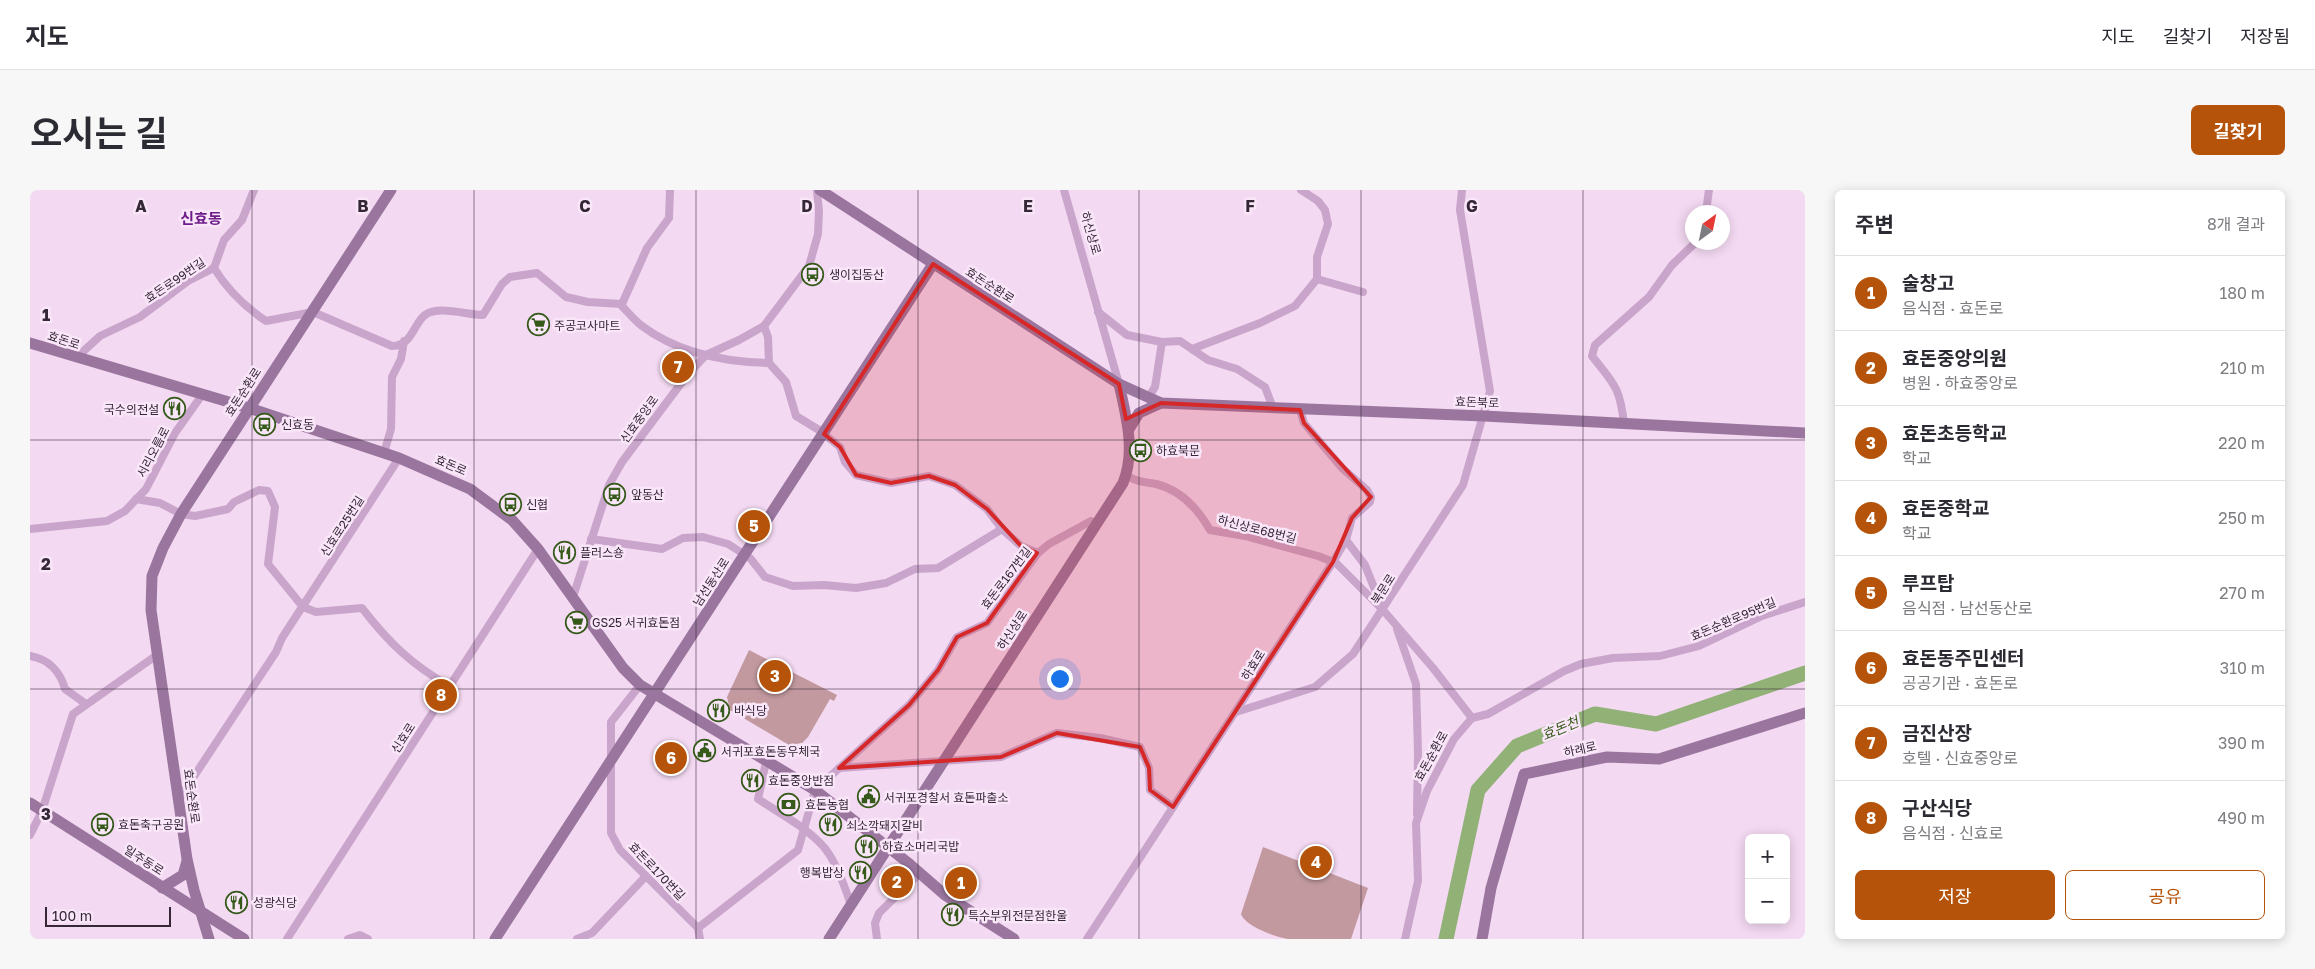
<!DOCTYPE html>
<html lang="ko">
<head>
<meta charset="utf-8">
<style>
	:root { --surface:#fff; --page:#f7f7f7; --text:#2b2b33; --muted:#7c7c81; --line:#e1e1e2; --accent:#b45309 }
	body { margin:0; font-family:"Golos Text","Noto Sans KR",sans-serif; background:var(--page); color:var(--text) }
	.controls { position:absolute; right:15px; bottom:15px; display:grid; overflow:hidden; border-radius:8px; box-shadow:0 2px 12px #0003 }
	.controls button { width:45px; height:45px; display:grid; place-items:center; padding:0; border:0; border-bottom:1px solid var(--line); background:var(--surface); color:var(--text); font:25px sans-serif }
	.compass { position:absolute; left:1655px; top:15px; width:45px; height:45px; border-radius:50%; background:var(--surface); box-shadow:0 2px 12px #0003; rotate:33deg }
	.scale { position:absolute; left:15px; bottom:12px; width:126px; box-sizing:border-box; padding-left:5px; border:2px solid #342736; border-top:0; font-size:14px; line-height:18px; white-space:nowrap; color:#342736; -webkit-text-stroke:4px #fae6f9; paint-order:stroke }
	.you { position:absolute; left:1029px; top:488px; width:18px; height:18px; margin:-12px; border:4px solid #fff; border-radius:50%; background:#1a73e8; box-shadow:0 0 0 8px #1a73e833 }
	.badge { display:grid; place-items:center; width:32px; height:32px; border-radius:50%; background:var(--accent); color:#fff; font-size:16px; font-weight:700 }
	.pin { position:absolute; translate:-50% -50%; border:2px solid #fff; box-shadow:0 1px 5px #0006 }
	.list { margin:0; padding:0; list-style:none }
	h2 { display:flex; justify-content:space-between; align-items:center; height:65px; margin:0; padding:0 20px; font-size:21px }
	h2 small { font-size:16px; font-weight:400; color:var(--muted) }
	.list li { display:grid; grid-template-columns:32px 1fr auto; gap:15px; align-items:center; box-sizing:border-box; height:75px; padding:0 20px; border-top:1px solid var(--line) }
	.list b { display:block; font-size:19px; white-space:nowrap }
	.list p { margin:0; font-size:16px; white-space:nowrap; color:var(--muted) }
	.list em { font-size:16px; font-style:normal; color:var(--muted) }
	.actions { display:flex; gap:10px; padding:15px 20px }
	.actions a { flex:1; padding:11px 0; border:1px solid var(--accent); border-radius:8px; text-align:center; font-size:18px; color:var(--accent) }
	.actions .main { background:var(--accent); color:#fff }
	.map { position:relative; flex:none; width:1775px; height:749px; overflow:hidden; border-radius:8px }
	header { display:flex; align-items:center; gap:30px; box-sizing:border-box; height:70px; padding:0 25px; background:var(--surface); border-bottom:1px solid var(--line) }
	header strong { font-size:24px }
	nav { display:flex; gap:28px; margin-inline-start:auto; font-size:18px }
	.intro { display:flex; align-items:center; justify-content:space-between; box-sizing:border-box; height:120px; padding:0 30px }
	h1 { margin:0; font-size:35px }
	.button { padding:12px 22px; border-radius:8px; background:var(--accent); color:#fff; font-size:18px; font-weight:700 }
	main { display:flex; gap:30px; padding:0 30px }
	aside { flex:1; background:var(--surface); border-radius:8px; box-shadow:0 2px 12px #0003 }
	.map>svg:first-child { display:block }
	.green { fill:#c2999f }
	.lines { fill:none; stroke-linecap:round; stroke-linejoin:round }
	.river { stroke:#91b177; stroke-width:15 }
	.street { stroke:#caa5cb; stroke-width:8 }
	.secondary { stroke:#9a769f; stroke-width:11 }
	.marked { fill:#d62828; fill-opacity:0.2; stroke:#d62828; stroke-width:4; stroke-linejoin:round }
	.grid { fill:none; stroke:#342736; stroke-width:1; stroke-opacity:0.55 }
	.labels { text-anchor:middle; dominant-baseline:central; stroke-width:5; stroke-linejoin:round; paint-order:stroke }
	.street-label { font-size:12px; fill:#342736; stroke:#fae6f9 }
	.poi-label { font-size:12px; fill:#342736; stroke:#fae6f9; text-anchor:start }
	.water-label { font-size:14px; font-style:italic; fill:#355a1a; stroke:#fae6f9 }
	.quarter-label { font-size:15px; font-weight:bold; fill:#6e1c89; stroke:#fae6f9 }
	.grid-label { font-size:16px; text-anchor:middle; font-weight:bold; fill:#342736; stroke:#fae6f9; stroke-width:5; stroke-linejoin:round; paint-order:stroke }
</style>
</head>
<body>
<header>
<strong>지도</strong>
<nav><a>지도</a><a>길찾기</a><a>저장됨</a></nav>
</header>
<div class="intro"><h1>오시는 길</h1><a class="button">길찾기</a></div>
<main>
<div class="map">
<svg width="1775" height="749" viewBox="0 0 1775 749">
	<rect width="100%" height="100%" fill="#f3d9f2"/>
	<g class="green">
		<polygon points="719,460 807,505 804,511 800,509 778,547 772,553 759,555 700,520 697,507"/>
		<path d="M1233,657L1338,698L1321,749C1301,749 1278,749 1258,749C1245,747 1215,736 1211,724Z"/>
	</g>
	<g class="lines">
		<polyline class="river" points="1416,749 1448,600 1487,556 1565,524 1626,534 1775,483"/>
		<g class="street">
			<polyline points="1034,0 1089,194"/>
			<polyline points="1676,22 1679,0"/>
			<path d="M184,78C197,99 215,117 236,131L283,122L362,156C383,155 383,134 395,125C408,115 437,125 453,125L472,94L480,87L507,83L536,107L558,112L592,114L617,58L639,28L640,0"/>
			<polyline points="1287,89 1333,102"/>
			<path d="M590,114C597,121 604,130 612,136C648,163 695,172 739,173"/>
			<polyline points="1068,122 1097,145 1132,152 1150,151 1178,170 1207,179 1235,197 1243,218"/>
			<polyline points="734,136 738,147 739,173 756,192 766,226 789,240 810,257 815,272 826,285 861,293 899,286 925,295 957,319 972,339 991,356 1008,363"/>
			<polyline points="1162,159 1230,133 1265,116 1287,89 1287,67 1298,34 1295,20 1288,11 1271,0"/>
			<polyline points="46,168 70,146 110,127 158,91 184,78 194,50 212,30 224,0"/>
			<polyline points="1118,208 1125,197 1132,152"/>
			<path d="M1594,234C1590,197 1584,194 1562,166L1565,155L1619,107L1642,75L1666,52"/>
			<polyline points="354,263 361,239 362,187 371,169 374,151"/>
			<path d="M1096,285C1106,292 1115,292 1126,294C1151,300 1168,319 1180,340L1215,346L1288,366L1306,373L1351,418"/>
			<path d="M106,309L130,313L151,324L165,326L198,319L204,312L229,300L238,301L245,317L238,374L273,417L286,422L332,418C359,453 381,474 419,496"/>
			<polyline points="0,339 77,331 95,321 116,299 145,243 172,205"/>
			<polyline points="561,349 632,359 653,348 673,347 698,354 720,368 735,387 763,396 794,395 826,398 856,393 885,379 908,378 972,339"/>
			<polyline points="1316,350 1335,375 1353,420 1403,478 1442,528 1424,549 1397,601 1386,633 1388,691 1375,749"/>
			<polyline points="543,407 579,295 592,272 658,184 676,165 709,150 734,136 779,76 788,44 789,21 787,0"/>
			<polyline points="1367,439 1386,494 1388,562 1387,624"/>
			<path d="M0,466C18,469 30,481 35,499L56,514"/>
			<polyline points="610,495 581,532 581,643 590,660 668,738 670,749"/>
			<polyline points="1206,522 1285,497 1323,464 1433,295 1460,201 1430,20 1432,0"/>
			<polyline points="1442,528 1458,524 1534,481 1551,474 1583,468 1630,466 1669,456 1732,426 1775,412"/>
			<path d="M736,572L728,609C749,623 774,636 792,655C805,668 815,697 821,715"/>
			<polyline points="809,578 971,567 1027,543 1070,548 1110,557 1119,578 1120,600 1143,617"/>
			<polyline points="149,609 246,462 252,448 369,268"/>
			<polyline points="0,645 12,621 43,524 127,465"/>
			<polyline points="668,738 768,660 785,600 879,515 908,480 927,447 957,433 1008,363 1019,354 1061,331 1067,334"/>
			<polyline points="257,749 508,359"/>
			<polyline points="318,749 330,745 338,749"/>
			<polyline points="547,749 562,743 616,686"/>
			<polyline points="847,749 845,733 849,723 890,683"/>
			<polyline points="1057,749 1303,372 1316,350 1322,328 1340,312 1341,307 1337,300 1312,278 1274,233 1270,220"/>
		</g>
		<g class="secondary">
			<polyline points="790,0 1089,194 1131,213 1454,226 1775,243"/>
			<polyline points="0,153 219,218 369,268 440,299 482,330 508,359 593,478 610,495 785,600 877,672 915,705 984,749"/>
			<polyline points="1099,239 1109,223 1131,213"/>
			<polyline points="0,613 214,749"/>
			<polyline points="132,698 153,685 157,671"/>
			<polyline points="179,749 164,700 157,669 121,420 122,386 133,358 151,324 361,0"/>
			<polyline points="465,749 903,74"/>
			<path d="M799,749L1093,293C1106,261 1096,226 1089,194"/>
			<polyline points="1452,749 1461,698 1494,584 1577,567 1629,569 1775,523"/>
		</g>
	</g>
	<path class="marked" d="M903,74L1089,194L1096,229L1131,213L1270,220L1274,233L1341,307L1322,328L1303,372L1143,617L1120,600L1119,578L1110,557L1027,543L971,567L809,578L879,515L908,480L927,447L957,433L1007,363L991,356L957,319L925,295L899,286L861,293L826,285L810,257L794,244Z"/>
	<path class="grid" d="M222,0V749M444,0V749M666,0V749M888,0V749M1109,0V749M1331,0V749M1553,0V749M0,250H1775M0,499H1775"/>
	<defs>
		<symbol id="bus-ring" viewBox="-11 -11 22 22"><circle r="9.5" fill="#fae6f9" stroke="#355a1a" stroke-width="1.5"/><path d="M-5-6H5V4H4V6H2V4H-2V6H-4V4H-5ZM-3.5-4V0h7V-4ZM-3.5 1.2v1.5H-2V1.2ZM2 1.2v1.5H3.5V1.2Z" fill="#355a1a"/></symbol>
		<symbol id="supermarket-ring" viewBox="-11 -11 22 22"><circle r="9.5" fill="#fae6f9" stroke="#355a1a" stroke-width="1.5"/><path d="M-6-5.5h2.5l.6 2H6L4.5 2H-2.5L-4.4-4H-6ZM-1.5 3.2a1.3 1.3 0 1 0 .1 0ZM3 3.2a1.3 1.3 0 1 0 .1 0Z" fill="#355a1a"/></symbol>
		<symbol id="restaurant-ring" viewBox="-11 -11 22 22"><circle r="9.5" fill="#fae6f9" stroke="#355a1a" stroke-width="1.5"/><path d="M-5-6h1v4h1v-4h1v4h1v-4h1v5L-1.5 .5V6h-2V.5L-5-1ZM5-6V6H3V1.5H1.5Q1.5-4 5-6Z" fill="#355a1a"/></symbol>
		<symbol id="civic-ring" viewBox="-11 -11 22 22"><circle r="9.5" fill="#fae6f9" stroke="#355a1a" stroke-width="1.5"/><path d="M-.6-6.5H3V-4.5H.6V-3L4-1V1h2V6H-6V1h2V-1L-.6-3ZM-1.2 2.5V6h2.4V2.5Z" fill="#355a1a"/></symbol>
		<symbol id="bank-ring" viewBox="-11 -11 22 22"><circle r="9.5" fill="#fae6f9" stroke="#355a1a" stroke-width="1.5"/><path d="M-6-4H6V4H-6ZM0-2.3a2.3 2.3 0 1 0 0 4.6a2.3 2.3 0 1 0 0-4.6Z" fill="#355a1a"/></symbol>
	</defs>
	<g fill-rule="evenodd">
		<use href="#bus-ring" x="770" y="72" width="25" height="25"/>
		<use href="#supermarket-ring" x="496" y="122" width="25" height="25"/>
		<use href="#restaurant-ring" x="132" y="206" width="25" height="25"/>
		<use href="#bus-ring" x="222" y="222" width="25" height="25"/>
		<use href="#bus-ring" x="1098" y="248" width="25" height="25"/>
		<use href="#bus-ring" x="572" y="292" width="25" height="25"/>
		<use href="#bus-ring" x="468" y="302" width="25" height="25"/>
		<use href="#restaurant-ring" x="522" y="350" width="25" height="25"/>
		<use href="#supermarket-ring" x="534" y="420" width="25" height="25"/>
		<use href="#restaurant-ring" x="676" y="508" width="25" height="25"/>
		<use href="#civic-ring" x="662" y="548" width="25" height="25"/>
		<use href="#restaurant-ring" x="710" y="578" width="25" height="25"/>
		<use href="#civic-ring" x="826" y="594" width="25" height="25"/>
		<use href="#bank-ring" x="746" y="602" width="25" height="25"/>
		<use href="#bus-ring" x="60" y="622" width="25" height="25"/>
		<use href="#restaurant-ring" x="788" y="622" width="25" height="25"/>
		<use href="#restaurant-ring" x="824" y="644" width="25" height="25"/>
		<use href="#restaurant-ring" x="818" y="670" width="25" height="25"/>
		<use href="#restaurant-ring" x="194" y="700" width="25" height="25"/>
		<use href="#restaurant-ring" x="910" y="712" width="25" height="25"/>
	</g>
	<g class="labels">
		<g class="street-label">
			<text transform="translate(1061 43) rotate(74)">하신상로</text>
			<text transform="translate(145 90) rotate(-34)">효돈로99번길</text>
			<text transform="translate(960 95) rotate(33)">효돈순환로</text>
			<text transform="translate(34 150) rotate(18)">효돈로</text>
			<text transform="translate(213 202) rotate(-57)">효돈순환로</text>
			<text transform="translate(1447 212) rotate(2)">효돈북로</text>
			<text transform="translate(609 229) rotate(-54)">신효중앙로</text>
			<text transform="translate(123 262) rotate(-62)">서리오름로</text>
			<text transform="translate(421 275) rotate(23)">효돈로</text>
			<text transform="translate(312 336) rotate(-57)">신효로25번길</text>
			<text transform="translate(1227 339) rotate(14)">하신상로68번길</text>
			<text transform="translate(976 388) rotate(-53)">효돈로167번길</text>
			<text transform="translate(681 392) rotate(-57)">남선동산로</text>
			<text transform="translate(1353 399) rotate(-57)">북문로</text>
			<text transform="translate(1703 429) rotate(-23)">효돈순환로95번길</text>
			<text transform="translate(982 440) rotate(-57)">하신상로</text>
			<text transform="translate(1223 475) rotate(-58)">하효로</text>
			<text transform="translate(373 548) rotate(-57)">신효로</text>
			<text transform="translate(1550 559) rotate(-13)">하례로</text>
			<text transform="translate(1401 566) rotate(-61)">효돈순환로</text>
			<text transform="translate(162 606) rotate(82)">효돈순환로</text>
			<text transform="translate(114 670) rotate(32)">일주동로</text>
			<text transform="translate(627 681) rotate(46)">효돈로170번길</text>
		</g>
		<g class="poi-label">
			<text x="799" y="84">생이집동산</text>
			<text x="524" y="135">주공코사마트</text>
			<text x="129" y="219" text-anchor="end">국수의전설</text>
			<text x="251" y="234">신효동</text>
			<text x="1126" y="260">하효북문</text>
			<text x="601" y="304">앞동산</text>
			<text x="496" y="314">신협</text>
			<text x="550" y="362">플러스숑</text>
			<text x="562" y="432">GS25 서귀효돈점</text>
			<text x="704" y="520">바식당</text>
			<text x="691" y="561">서귀포효돈동우체국</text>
			<text x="738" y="590">효돈중앙반점</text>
			<text x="854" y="607">서귀포경찰서 효돈파출소</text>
			<text x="775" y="614">효돈농협</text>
			<text x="88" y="634">효돈축구공원</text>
			<text x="816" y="635">쇠소깍돼지갈비</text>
			<text x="852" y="656">하효소머리국밥</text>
			<text x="814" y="682" text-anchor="end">행복밥상</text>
			<text x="223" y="712">성광식당</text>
			<text x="938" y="725">특수부위전문점한울</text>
		</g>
		<g class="water-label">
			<text transform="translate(1530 538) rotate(-23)">효돈천</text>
		</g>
		<g class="quarter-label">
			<text x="171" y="28">신효동</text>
		</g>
	</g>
	<g class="grid-label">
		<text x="111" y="22">A</text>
		<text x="333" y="22">B</text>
		<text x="555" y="22">C</text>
		<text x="777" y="22">D</text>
		<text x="998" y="22">E</text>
		<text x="1220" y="22">F</text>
		<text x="1442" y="22">G</text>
		<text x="16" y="131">1</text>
		<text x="16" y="380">2</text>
		<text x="16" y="630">3</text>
	</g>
</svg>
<div class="controls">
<button>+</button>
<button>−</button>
</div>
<svg class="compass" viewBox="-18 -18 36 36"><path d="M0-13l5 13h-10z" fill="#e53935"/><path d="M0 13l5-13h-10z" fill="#7c7c81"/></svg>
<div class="scale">100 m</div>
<div class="you"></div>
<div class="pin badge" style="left:931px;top:693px">1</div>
<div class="pin badge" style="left:867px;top:692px">2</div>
<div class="pin badge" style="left:745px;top:486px">3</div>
<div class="pin badge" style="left:1286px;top:672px">4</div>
<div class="pin badge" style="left:724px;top:336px">5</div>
<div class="pin badge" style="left:641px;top:568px">6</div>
<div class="pin badge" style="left:648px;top:177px">7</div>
<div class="pin badge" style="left:411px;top:505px">8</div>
</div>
<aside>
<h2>주변<small>8개 결과</small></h2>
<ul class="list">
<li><span class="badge">1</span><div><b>술창고</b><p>음식점 · 효돈로</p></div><em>180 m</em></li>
<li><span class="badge">2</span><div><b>효돈중앙의원</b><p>병원 · 하효중앙로</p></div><em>210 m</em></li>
<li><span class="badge">3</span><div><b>효돈초등학교</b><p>학교</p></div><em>220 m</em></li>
<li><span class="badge">4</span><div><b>효돈중학교</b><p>학교</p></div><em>250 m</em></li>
<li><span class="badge">5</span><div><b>루프탑</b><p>음식점 · 남선동산로</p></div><em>270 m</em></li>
<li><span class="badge">6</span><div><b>효돈동주민센터</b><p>공공기관 · 효돈로</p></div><em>310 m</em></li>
<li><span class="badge">7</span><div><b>금진산장</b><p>호텔 · 신효중앙로</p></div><em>390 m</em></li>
<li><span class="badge">8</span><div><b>구산식당</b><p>음식점 · 신효로</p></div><em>490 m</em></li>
</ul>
<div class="actions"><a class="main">저장</a><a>공유</a></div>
</aside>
</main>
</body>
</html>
